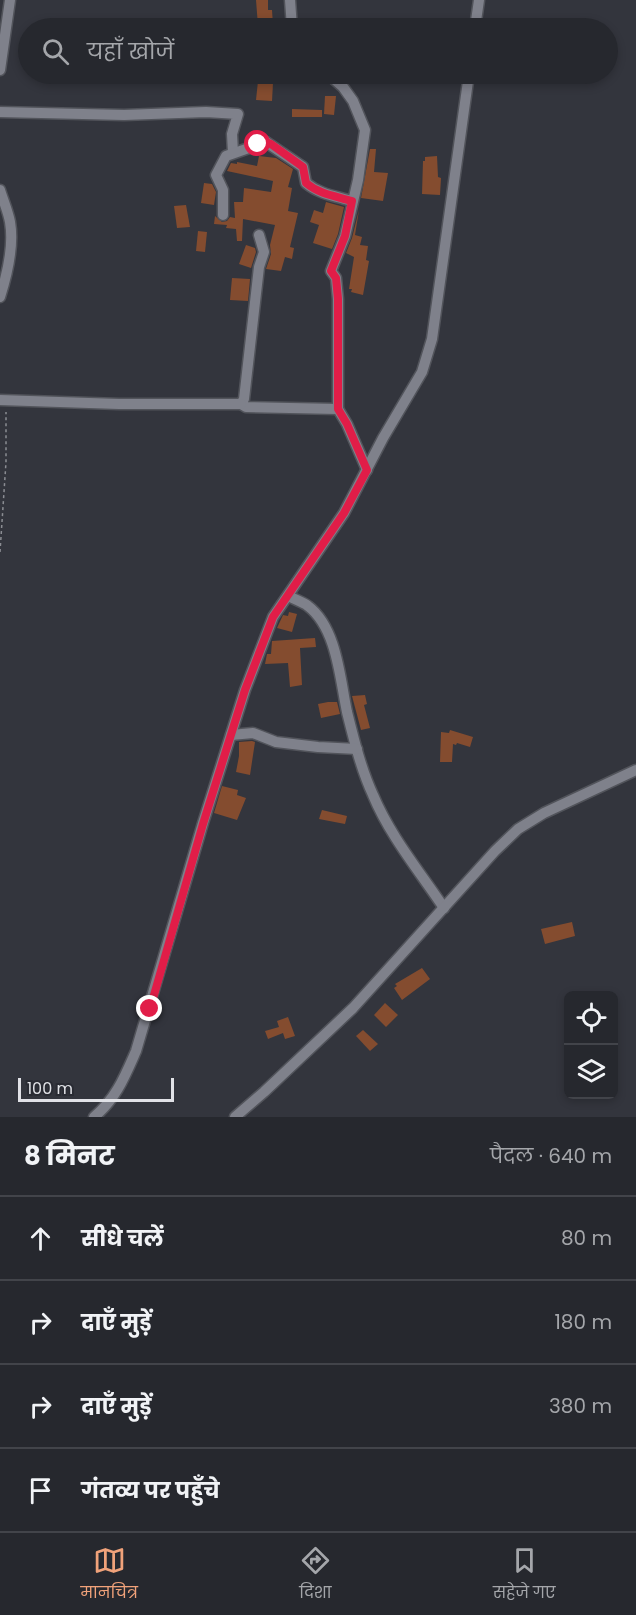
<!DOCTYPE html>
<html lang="hi">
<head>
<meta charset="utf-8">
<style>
	:root { --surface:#26282e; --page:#32343a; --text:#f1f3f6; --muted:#a4a6aa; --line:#42444a; --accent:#f0a27a }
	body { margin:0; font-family:Poppins,"Noto Sans Devanagari",sans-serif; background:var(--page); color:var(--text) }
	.controls { position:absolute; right:18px; bottom:18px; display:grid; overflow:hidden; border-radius:9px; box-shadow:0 3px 9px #0003 }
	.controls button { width:54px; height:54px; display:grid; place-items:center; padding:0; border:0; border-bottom:2px solid var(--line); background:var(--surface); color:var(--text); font:30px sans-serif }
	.scale { position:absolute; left:18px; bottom:15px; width:156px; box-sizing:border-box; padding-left:6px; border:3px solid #e1e2e7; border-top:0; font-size:16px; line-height:21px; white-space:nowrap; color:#e1e2e7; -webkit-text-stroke:4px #292b33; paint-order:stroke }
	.stop { position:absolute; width:18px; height:18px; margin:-14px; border:4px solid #e11d48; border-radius:50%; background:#fff }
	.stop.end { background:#e11d48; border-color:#fff; box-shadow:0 2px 6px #0008 }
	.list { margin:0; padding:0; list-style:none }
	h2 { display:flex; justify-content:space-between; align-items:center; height:78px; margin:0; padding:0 24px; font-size:26px }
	h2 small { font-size:20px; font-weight:400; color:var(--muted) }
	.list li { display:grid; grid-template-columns:39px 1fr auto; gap:18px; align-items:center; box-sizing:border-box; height:84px; padding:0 24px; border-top:2px solid var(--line) }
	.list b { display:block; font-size:22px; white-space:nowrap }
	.list em { font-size:20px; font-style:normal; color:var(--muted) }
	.icon { flex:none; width:33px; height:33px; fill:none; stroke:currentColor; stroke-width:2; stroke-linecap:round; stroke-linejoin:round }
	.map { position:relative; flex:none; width:636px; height:1117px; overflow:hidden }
	.search { position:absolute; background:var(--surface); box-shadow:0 3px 9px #0003; left:18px; right:18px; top:18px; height:66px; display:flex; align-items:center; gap:15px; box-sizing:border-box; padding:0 21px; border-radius:33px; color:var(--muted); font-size:22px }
	.sheet { height:414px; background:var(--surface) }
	nav { display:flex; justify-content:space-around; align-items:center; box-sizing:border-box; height:84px; border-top:2px solid var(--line); background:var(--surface); font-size:16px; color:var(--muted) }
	nav a { display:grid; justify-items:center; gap:3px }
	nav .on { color:var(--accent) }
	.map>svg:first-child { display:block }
	.building { fill:#844c2f }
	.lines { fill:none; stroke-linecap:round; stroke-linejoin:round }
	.minor-casing { stroke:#52545b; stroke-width:13 }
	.path { stroke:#8b8d93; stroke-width:1.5; stroke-dasharray:3 3; stroke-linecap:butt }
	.minor { stroke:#7f818b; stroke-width:10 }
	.route { stroke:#e11d48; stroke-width:8 }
</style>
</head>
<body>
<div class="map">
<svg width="636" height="1117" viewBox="0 0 636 1117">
	<rect width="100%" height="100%" fill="#33353d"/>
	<g class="building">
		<polygon points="256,0 268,0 268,10 272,10 273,25 258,26"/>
		<polygon points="258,81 273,83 272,101 256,100"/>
		<polygon points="325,96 336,96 334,115 324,114"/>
		<polygon points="292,109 322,110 322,117 292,117"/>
		<polygon points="370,149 376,149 374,172 388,173 383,201 361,198"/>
		<polygon points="259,156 276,158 293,169 288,187 292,188 288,211 298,213 290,247 294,248 292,259 285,257 281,271 266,269 271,254 270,245 275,225 243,219 242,241 237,241 236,229 226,228 227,225 214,224 215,216 222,222 227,221 230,217 235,218 234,202 243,202 244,188 271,192 273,181 227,171 231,163 237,164 237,162 257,166"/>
		<polygon points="437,156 438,177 441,178 440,195 422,194 423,161 425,161 425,157"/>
		<polygon points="204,183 212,184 216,192 214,205 201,203"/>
		<polygon points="326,202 344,207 338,234 332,249 313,243 319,225 310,222 314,210 323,213"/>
		<polygon points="186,205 190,227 177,228 174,206"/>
		<polygon points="359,210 355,235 362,237 360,245 368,246 366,260 369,261 363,295 351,292 352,289 349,289 354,257 346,253 352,238"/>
		<polygon points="198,231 207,232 205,252 196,251"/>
		<polygon points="246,245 255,248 256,252 251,268 239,264"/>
		<polygon points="232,278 250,279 248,301 230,300"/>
		<polygon points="289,612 297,614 292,632 277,628 283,615 288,616"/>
		<polygon points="315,638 316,647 300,648 302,685 290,687 288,663 265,664 267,654 271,654 272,641"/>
		<polygon points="365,695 367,704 364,705 370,728 361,730 352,696"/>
		<polygon points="328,702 337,702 340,714 321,718 318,704"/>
		<polygon points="450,730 473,737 470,747 457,743 456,745 453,744 452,762 440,762 441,732 449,733"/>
		<polygon points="252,741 255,742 250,775 236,772 239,756 239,742"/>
		<polygon points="222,786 238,790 237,795 246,798 237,820 214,813"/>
		<polygon points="322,810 347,816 345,824 319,819"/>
		<polygon points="572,922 575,936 545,944 541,929"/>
		<polygon points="422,968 430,979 402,1000 394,988 397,986 395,984"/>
		<polygon points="385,1003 398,1015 386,1027 374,1015"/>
		<polygon points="288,1017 295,1036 285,1039 283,1033 268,1039 265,1031 279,1027 277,1021"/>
		<polygon points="363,1030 378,1044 370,1051 356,1036"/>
	</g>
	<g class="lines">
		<defs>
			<g id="minor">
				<polyline points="290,0 292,28"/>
				<polyline points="475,28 479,0"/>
				<polyline points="0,70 10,0"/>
				<polyline points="328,74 343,87 353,101 365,130 358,180 345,236 331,271 336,278 338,299 338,409 347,424 367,470"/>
				<polyline points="0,112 124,115 206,112 238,114 232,134 233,153"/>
				<path d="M0,190C3,200 8,211 10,222C14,245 7,275 0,297"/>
				<path d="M223,215V190L216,175L226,156L266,142L303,167L306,183C319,194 335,196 352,201"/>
				<polyline points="259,235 264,252 259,267 244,399 241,404 246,407 338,409"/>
				<polyline points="0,400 119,404 241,404"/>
				<path d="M288,596C294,599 303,602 308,606C337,628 340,679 347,712C354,740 361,769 373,795C390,836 420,872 444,908"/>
				<polyline points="231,735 253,733 276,742 318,747 357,749"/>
				<path d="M94,1117C116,1099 125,1076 136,1051L203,823L245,690L273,617L344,513L383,438L422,372L432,339L469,74"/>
				<polyline points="235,1117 264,1092 353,1008 495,851 518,829 544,813 636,770"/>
			</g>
		</defs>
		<use href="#minor" class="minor-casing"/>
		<polyline class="path" points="0,552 6,462 6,412"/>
		<use href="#minor" class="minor"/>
	</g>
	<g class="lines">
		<path class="route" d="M150,1009L203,824L245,690L273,617L344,513L367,470L347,424L338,409V299L336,278L331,271L345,236L352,201C335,196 319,194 306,183L303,167L271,144L266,142L258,144"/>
	</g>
</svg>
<div class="controls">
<button><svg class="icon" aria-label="locate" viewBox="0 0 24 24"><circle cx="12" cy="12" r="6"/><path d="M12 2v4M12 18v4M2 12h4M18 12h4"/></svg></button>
<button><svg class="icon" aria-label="layers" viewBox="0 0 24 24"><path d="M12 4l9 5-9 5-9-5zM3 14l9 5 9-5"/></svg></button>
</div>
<div class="scale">100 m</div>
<div class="stop" style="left:258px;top:144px"></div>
<div class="stop end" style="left:150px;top:1009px"></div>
<div class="search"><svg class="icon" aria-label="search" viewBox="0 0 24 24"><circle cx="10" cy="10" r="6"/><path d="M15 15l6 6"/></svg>यहाँ खोजें</div>
</div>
<section class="sheet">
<h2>8 मिनट<small>पैदल · 640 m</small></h2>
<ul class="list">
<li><svg class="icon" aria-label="ahead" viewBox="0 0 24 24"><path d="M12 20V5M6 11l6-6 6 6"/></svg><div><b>सीधे चलें</b></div><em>80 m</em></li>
<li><svg class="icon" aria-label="right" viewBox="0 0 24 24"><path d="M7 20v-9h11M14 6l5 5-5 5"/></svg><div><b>दाएँ मुड़ें</b></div><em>180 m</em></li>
<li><svg class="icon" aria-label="right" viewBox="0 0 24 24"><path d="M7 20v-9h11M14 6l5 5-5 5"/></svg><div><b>दाएँ मुड़ें</b></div><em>380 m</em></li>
<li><svg class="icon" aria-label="arrive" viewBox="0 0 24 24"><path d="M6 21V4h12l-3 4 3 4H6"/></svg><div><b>गंतव्य पर पहुँचे</b></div></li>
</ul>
</section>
<nav>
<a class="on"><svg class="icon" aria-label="map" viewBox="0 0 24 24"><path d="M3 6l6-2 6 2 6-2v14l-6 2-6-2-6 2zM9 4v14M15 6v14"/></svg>मानचित्र</a>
<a><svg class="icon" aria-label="directions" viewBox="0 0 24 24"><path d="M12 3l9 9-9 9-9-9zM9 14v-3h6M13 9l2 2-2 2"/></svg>दिशा</a>
<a><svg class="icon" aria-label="saved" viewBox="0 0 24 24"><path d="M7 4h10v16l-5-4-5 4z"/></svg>सहेजे गए</a>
</nav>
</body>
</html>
